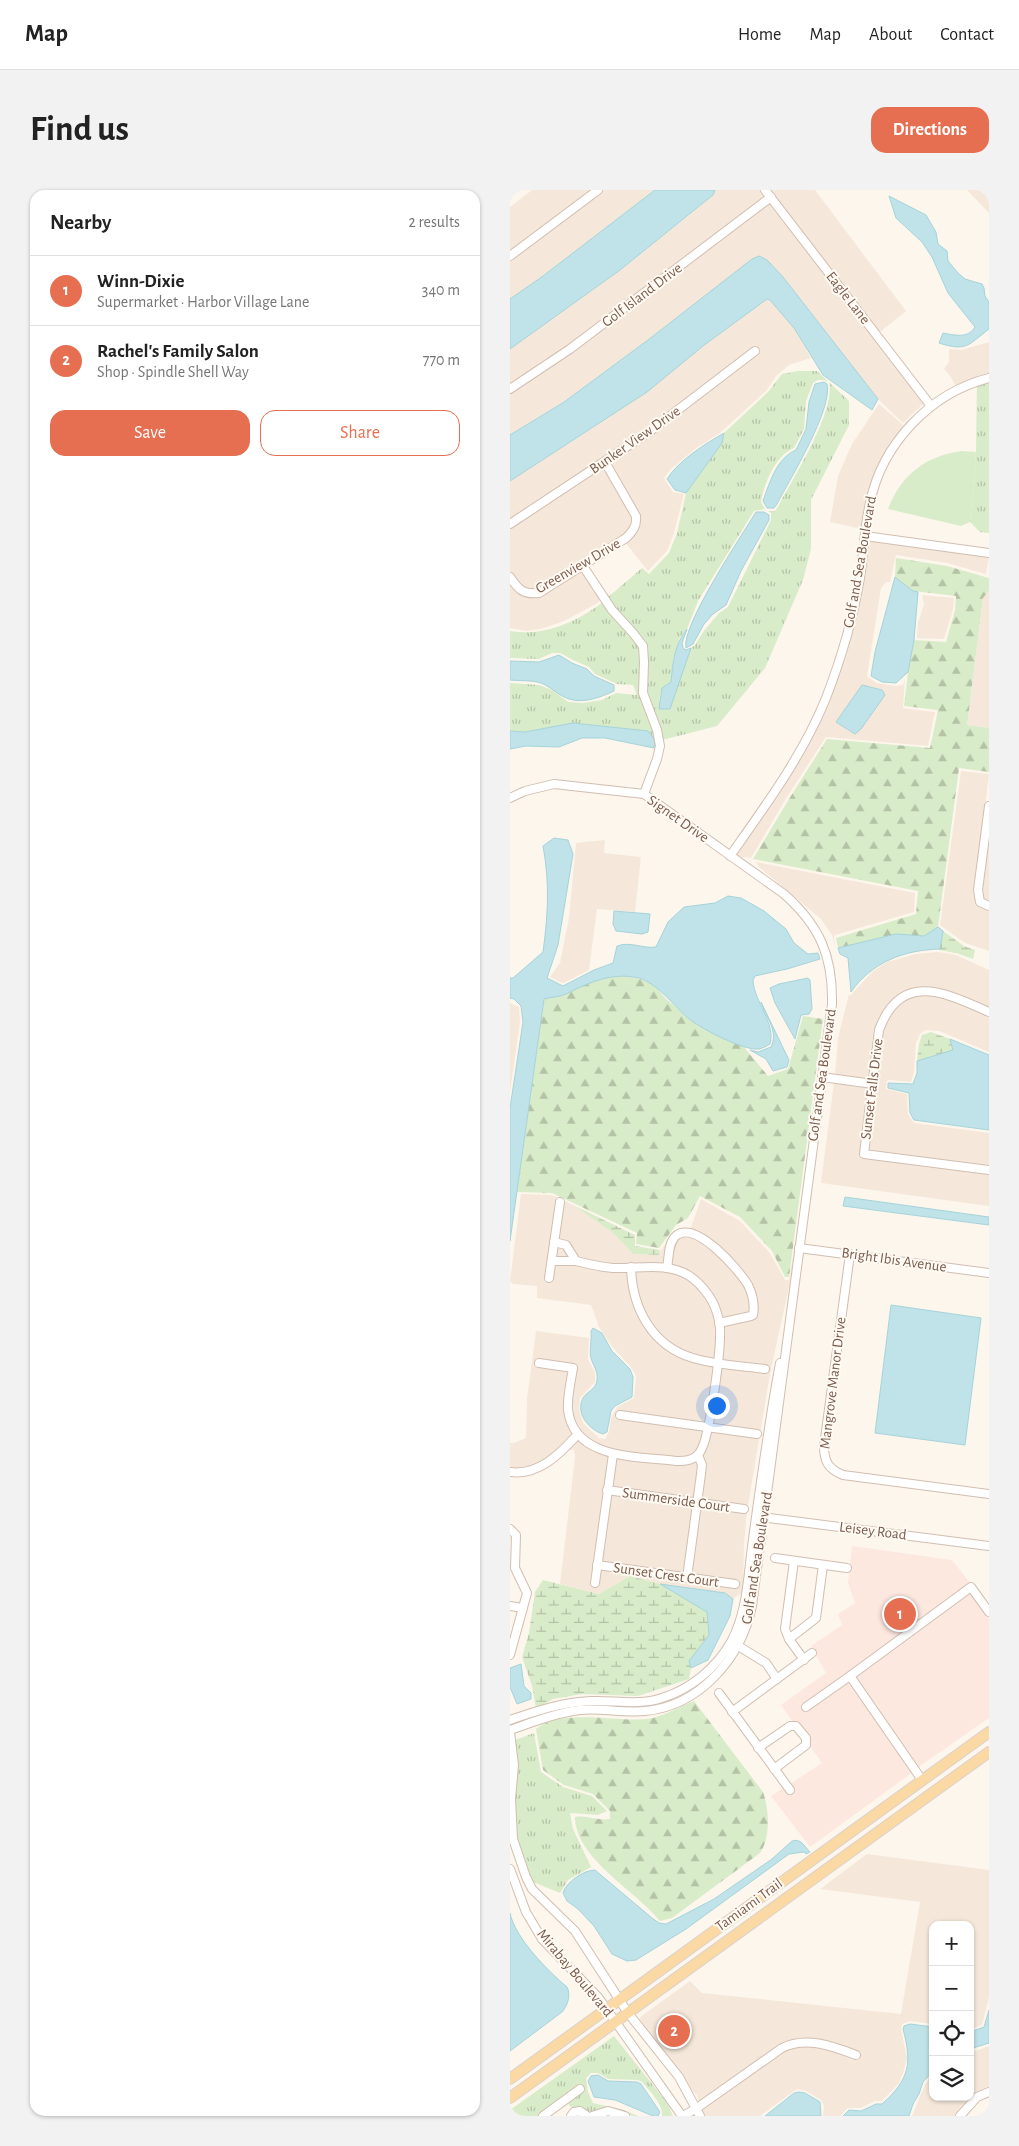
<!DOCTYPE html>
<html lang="en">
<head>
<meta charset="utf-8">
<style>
	:root { --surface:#fff; --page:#f2f2f2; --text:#222; --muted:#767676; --line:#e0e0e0; --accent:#e76f51 }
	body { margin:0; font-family:"Alegreya Sans",sans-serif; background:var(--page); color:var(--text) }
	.controls { position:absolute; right:15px; bottom:15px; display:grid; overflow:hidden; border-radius:10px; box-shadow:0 1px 4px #0004 }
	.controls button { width:45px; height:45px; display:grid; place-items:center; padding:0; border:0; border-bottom:1px solid var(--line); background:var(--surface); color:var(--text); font:25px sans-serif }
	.you { position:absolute; left:206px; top:1215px; width:18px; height:18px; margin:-12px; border:4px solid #fff; border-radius:50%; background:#1a73e8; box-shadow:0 0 0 8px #1a73e833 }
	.badge { display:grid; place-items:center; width:32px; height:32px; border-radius:50%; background:var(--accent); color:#fff; font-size:16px; font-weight:700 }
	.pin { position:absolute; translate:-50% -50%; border:2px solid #fff; box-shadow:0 1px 5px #0006 }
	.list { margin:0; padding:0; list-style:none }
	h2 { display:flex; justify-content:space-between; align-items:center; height:65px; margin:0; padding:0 20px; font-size:21px }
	h2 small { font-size:16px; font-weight:400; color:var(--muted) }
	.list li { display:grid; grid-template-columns:32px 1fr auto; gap:15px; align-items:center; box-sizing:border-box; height:70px; padding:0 20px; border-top:1px solid var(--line) }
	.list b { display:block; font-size:19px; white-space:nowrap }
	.list p { margin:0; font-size:16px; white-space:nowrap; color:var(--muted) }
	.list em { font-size:16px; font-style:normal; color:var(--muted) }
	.actions { display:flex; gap:10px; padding:15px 20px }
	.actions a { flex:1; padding:11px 0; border:1px solid var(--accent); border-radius:15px; text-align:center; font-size:18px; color:var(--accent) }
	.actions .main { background:var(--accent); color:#fff }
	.icon { flex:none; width:28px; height:28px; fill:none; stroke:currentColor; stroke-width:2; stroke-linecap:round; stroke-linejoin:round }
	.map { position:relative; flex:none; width:479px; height:1926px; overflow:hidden; border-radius:15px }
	header { display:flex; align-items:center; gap:30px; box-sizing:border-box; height:70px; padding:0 25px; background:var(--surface); border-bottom:1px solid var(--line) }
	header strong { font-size:24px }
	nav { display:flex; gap:28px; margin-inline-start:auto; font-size:18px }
	.intro { display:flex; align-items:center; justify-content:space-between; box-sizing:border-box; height:120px; padding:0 30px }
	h1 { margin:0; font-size:35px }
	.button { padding:12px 22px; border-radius:15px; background:var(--accent); color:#fff; font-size:18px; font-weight:700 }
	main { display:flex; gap:30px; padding:0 30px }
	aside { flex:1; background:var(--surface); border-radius:15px; box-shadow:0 1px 4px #0004 }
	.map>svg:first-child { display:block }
	.residential { fill:#f5e8da }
	.commercial { fill:#fde8e0 }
	.grass { fill:url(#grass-tufts); fill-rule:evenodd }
	.forest { fill:url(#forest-firs) }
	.wetland { fill:url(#wetland-marsh) }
	.pitch { fill:#d8ecc9 }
	.water { fill:#bfe3e8; stroke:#a5d3da }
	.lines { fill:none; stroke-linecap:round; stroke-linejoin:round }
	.minor-casing { stroke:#d1beb0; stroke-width:10 }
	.major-casing { stroke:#dad1cd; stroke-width:12 }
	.minor { stroke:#fff; stroke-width:8 }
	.major { stroke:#fbd9a5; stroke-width:10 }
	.labels { text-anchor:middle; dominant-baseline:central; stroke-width:4; stroke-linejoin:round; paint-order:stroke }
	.street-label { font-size:15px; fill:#7a5c4d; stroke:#fffaf3 }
</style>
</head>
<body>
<header>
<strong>Map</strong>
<nav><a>Home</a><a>Map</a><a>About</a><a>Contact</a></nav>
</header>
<div class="intro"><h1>Find us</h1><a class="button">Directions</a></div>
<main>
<aside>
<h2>Nearby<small>2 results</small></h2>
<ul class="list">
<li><span class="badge">1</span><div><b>Winn-Dixie</b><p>Supermarket · Harbor Village Lane</p></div><em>340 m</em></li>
<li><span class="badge">2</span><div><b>Rachel's Family Salon</b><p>Shop · Spindle Shell Way</p></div><em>770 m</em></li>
</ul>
<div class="actions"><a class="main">Save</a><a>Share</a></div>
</aside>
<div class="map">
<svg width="479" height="1926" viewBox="0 0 479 1926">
	<defs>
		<pattern id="grass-tufts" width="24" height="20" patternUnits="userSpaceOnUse" patternTransform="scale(1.25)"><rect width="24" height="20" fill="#d8ecc9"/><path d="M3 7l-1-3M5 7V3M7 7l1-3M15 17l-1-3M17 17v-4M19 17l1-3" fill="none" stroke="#b4c2a5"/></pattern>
		<pattern id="forest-firs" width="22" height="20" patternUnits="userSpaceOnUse" patternTransform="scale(1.25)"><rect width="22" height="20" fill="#d8ecc9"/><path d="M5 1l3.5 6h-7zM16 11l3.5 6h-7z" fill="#b4c2a5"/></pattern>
		<pattern id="wetland-marsh" width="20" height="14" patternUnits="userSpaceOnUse" patternTransform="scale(1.25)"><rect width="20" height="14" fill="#d8ecc9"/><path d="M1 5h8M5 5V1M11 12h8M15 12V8" fill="none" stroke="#b4c2a5"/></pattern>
	</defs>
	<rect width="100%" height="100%" fill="#fdf6ec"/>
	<g class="residential">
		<polygon points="22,0 145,0 33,86 0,109 0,17"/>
		<polygon points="205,0 305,0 396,121 365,146 414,213 393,233 368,209 273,87 242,69 138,150 53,212 0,245 0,159 110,80 194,13"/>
		<polygon points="457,0 479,0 479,23"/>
		<polygon points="257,109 260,110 284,138 301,168 279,175 266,186 257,200 210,243 185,259 161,279 154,288 163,302 174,304 164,343 157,361 138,381 115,352 73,382 91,410 86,414 54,431 31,439 16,441 0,438 0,291 84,237"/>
		<polygon points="479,152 479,185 446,197 441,187 434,179 439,172 439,159 451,160"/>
		<polygon points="369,214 393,235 416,214 417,216 386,249 352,339 320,332 328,286 342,254"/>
		<polygon points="357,350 479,366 476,384 437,373 386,365 380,392 376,392 371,398 357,486 366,493 386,496 393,495 395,488 393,518 425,522 418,556 316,547 277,607 241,668 226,666 284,578 318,511"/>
		<polygon points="479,401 479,538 457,535 473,408"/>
		<polygon points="412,405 444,408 443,420 434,449 407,448 408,433 414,414"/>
		<polygon points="451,581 479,584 465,700 466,709 479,719 479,761 455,753 430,735"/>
		<polygon points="479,638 479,713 473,709 471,700"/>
		<polygon points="95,650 94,663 131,667 125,722 87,719 79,780 54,793 50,792 40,787 50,773 59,728 66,653"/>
		<polygon points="246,672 405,703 404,722 325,745 324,748 326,759 322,745 311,729 249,677"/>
		<polygon points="428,762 446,765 479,780 479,818 436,800 426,798 404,799 380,814 372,826 367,839 361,890 325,886 328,848 339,804 340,806 363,781 377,772 406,764"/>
		<polygon points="418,804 434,806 479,825 479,862 429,841 415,840 410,844 406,853 404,882 401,892 378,890 376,893 376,899 397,904 398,924 404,933 479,943 479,977 357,961 372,840 377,828 394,810 405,805"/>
		<polygon points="0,813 9,817 10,832 0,902"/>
		<polygon points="324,892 360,896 351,967 479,983 479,1016 311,993"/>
		<polygon points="11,1004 42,1005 63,1015 103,1043 123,1064 148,1065 165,1040 180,1040 191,1009 230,1031 260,1063 275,1090 279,1090 288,1035 290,1033 281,1088 260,1184 237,1322 234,1354 233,1402 223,1409 215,1403 150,1394 120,1386 89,1404 50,1394 65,1267 64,1260 55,1260 33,1275 0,1282 0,1253 4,1253 16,1248 17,1209 26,1141 79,1148 78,1169 85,1183 85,1192 70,1208 69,1219 73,1233 89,1248 95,1249 99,1242 101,1228 107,1217 124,1208 126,1186 121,1177 104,1159 89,1137 81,1115 27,1108 27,1096 3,1094 0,1091"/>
		<polygon points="357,1664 479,1680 479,1807 472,1835 460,1840 460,1735 423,1735 423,1834 400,1831 392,1834 391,1839 397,1868 394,1880 389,1893 372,1911 365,1911 351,1918 338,1918 330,1926 313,1926 314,1916 311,1910 296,1901 288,1899 284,1901 250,1926 194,1926 191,1919 273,1860 292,1854 323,1860 347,1868 349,1863 324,1853 292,1848 281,1850 271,1855 189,1913 187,1905 178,1897 129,1828 180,1791 192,1803 391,1824 410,1712 310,1699"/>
		<polygon points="479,1856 479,1899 465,1905 450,1919 446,1926 402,1926 415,1894 423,1886 423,1907 460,1907 460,1863"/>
	</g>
	<g class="commercial">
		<polygon points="342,1356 442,1370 461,1394 293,1516 296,1521 339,1490 403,1582 300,1657 261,1606 275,1597 281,1604 285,1600 280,1594 312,1573 271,1515 316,1483 301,1456 332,1435 328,1424 345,1413 338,1393"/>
		<polygon points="460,1401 479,1427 479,1528 407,1578 344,1487"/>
	</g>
	<g class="grass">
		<path d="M288,181H307L339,211V235L301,310V359L293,390L255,478L207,536L152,550L136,502L135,455L97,408L132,378L139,384L159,363L167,343L176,303L212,253L214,243L258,202L272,184ZM308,190H314L319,192C326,221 283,288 269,315L265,321H258L261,323V330L218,417L209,423L193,442L185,455L181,458L173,476L149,511L152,498L161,492L164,465L170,447L177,439L188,411L244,321L255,319L251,312C254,293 266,265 284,258L294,239L296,211L303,193Z"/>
		<polygon points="479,189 479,343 470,342 460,332 466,262 467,191"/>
		<path d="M93,412L130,457L132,472L130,504L147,552H144L138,541L63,533L15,542L0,541V493L29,495L42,500L58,512L73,513L92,510L106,503L127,505L123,495L107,494L85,484L79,477L63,470L50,463H42L29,469L0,468V441C33,447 67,432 93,412Z"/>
		<path d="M24,1543L31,1582L53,1597L82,1606L97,1621L88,1625L60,1623L63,1639L81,1677L58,1690L50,1703L21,1691C14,1670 4,1650 3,1628C3,1601 9,1576 5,1550Z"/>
		<path d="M104,1846L158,1914L163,1926H152C154,1915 139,1900 132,1892L128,1890L98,1889L88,1883H81L76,1888L78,1902L83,1913L114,1920L128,1926C106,1926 106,1910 80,1924L73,1919L63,1920L57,1912L74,1901L71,1895L28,1926H0V1920Z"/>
	</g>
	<g class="forest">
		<polygon points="386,368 437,376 479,388 479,401 473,408 457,535 479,538 479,582 449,578 428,737 414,746 386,744 328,758 326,748 406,724 408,701 243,669 279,609 317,549 420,558 428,520 394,516 398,482 404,450 436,452 445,420 446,406 403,401 385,387"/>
		<polygon points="114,786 131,789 143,794 156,809 190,836 233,856 258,886 278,879 293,826 313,829 279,1087 275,1087 262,1061 230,1027 190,1006 178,1028 166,1035 149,1058 126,1054 127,1043 42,1003 7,1002 34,809 55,805 67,797 94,788"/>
		<path d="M184,1511L253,1602C259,1619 261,1647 250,1663L162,1728L150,1731C126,1701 65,1668 65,1627C77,1625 88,1631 100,1629V1621L83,1604L54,1595L33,1580L26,1539C51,1518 106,1532 137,1529C152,1527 170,1517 184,1511Z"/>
	</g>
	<g class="wetland">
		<polygon points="433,741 454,756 465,760 463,769 446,763 429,760"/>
		<polygon points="421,842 440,849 444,860 407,871 409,854 412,845"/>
		<polygon points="63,1015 125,1045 125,1056 150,1060 149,1065 123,1064 103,1043"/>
		<polygon points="120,1386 150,1394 197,1422 199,1445 179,1471 181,1478 179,1489 128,1506 72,1504 43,1509 26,1519 22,1496 12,1467 19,1443 25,1402 33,1390 89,1404"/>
	</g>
	<path class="pitch" d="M452,261L466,262L460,332L451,336L378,319C391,285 415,266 452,261Z"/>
	<g class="water">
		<polygon points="145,0 205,0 203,5 110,80 0,159 0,109 33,86"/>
		<path d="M379,6L416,25L426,42L428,54L437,61L438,71L448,83L455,89L472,94L474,98L475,106L479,112V139C458,155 457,162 429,153L433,143C444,145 458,149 465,137L438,103L422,67L412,52L386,28Z"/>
		<polygon points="249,66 257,70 273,87 368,209 362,220 313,185 284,138 260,110 257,109 193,156 137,202 0,291 0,245 54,212 138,150 242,69"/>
		<path d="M314,192L317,194C323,219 280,289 267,314L264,318H257L253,311C260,291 267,268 286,260L296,239L299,212L305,194Z"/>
		<path d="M214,243L212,253L176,303L165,300L157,289C169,270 195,254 214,243Z"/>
		<path d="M246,322H254L259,325V330L231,381L216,415L203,424L194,434L183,454L176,458C171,436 232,345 246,322Z"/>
		<polygon points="385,387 403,401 408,402 404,450 398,482 386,493 372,492 361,486 365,462"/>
		<path d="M177,439L172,453L173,458L176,460L181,458L160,519H149L152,498L161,492C163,472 164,455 177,439Z"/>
		<path d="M49,465L62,473L77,479L84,486L104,495V501C91,507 74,514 59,509C49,506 41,497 31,493C22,490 10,491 0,490V471L29,472Z"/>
		<polygon points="352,495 372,500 375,505 351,539 345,544 326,532"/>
		<polygon points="63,533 138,541 145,550 144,558 95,548 72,548 49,557 16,556 0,559 0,541 15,542"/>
		<path d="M44,648L58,650L63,664L48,755L37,788L53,796L84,780L103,773L107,756C120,751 133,759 146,757L158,732L174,717L205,713L218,706L231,708L254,721L276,739L284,753L298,764L308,763L310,769L277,779L254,784L245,786L243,790C244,812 266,833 260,854C257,856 253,858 249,859C234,861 192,839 179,829C165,817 147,793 129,788C102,782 80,792 56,804C50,807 41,807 34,809L0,1051V918L13,832L11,816L4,809L0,808V788H3L33,762C38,724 40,694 33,656Z"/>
		<polygon points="104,721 140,724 138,742 132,744 106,741 103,734"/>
		<path d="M428,737L433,741L430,759C394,760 362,772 341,802L338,768L330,764L328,758L386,744L414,746Z"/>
		<polygon points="298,788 300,790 302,819 299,824 291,825 285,849 265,813 260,798 269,794"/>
		<path d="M251,812L279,870L277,877L263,881L256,869L240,860L248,862L261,857C269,841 256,828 251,812Z"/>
		<polygon points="440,849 479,865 479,940 404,930 400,923 399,903 378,898 378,893 403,894 407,883 407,871 443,860"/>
		<polygon points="335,1007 479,1027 479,1035 333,1016"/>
		<polygon points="381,1115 471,1128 455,1255 365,1243"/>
		<path d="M83,1138L92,1143L102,1161L120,1179L123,1187L122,1207L105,1216L101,1221L97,1242L93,1244C79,1240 65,1223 73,1208C77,1201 86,1200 87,1190C88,1180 83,1176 81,1168C79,1161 82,1149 81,1141Z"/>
		<polygon points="150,1394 215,1403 223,1409 220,1426 198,1470 181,1478 179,1471 199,1445 197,1422"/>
		<polygon points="11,1474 14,1496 21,1503 21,1509 7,1514 0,1497 0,1478"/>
		<path d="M282,1651C291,1648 294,1656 300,1662L296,1664L294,1662L279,1664L176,1739L126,1770L117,1771L102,1764L84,1736L68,1719L57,1711L53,1703C56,1692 74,1680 85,1680L142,1728L149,1733L156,1734L204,1709L262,1669Z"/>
		<path d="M0,1723C5,1748 38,1781 57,1797C61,1805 58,1815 52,1822L0,1861Z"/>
		<polygon points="479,1820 479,1853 460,1859 460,1842 474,1837"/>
		<path d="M400,1834L423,1837V1881L413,1892L409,1904L403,1914L399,1926H333L339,1920L351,1921L366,1914H372C400,1889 402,1873 393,1839L394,1836Z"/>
		<polygon points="88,1885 98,1891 127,1892 131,1894 150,1922 148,1926 143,1926 105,1910 84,1907 78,1891 81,1886"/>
		<polygon points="289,1902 295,1903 310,1912 311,1926 255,1926 284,1903"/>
	</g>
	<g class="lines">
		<defs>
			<g id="minor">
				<polyline points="255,0 421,216"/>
				<polyline points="0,66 88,0"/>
				<polyline points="0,199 60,159 261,7"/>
				<polyline points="0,334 139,242 245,161"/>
				<polyline points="355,346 479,363"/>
				<polyline points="73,376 102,420 123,443 133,456 134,472 133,503 147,540 150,556 147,569 134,604"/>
				<path d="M0,387C8,399 13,405 29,403L116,348C123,341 127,336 126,326L95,272"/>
				<path d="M0,608L15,601L44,594L134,604L274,704C310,736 323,766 322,814L242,1416C231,1468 190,1516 135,1521C113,1523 91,1518 70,1520C46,1523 23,1532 0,1540"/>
				<polyline points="479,616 468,700 470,712 479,716"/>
				<path d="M220,666C256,615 293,565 316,508C331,469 343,429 350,388C354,363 354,337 360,313C372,254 420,203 479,188"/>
				<path d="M479,822C436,803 391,780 369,840L354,964L479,980"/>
				<polyline points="312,887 363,894"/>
				<polyline points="289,1058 479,1083"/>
				<path d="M340,1064L314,1256C314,1271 318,1279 333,1285L479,1304"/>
				<polyline points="42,1071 66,1071"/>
				<path d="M121,1077C122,1118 142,1156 183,1168C206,1175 232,1176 255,1179"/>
				<path d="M157,1078C159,1068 158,1051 167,1045C187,1031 229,1080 238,1095C243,1105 245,1114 243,1125L241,1126L209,1133"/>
				<polyline points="39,1088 50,1012"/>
				<path d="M29,1173L63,1178C61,1191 57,1207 58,1220C64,1270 128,1266 166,1271C175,1271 184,1271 190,1262C200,1248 211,1159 210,1139C210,1133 208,1126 206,1120C202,1108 192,1095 181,1087C158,1071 129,1079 103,1078C91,1077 78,1074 66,1071L56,1055L44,1052"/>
				<polyline points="110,1225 247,1244"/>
				<path d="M0,1282C28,1286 50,1264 67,1245"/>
				<polyline points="97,1300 234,1319"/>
				<polyline points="251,1327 479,1356"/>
				<polyline points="0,1339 6,1345 5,1378 17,1403 0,1465"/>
				<polyline points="265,1368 337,1378"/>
				<polyline points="284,1371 275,1439 279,1449 294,1470"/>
				<polyline points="87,1375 225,1394"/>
				<polyline points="177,1388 191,1284 192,1275 188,1265"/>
				<polyline points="85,1393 103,1264"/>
				<polyline points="0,1416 13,1418"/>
				<polyline points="279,1449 306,1428 313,1375"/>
				<polyline points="225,1454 256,1473 267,1489"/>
				<polyline points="209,1503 280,1600"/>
				<polyline points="296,1517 340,1486"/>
				<polyline points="222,1522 302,1463"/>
				<path d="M0,1530C26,1521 53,1512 81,1511C105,1510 128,1516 152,1508C181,1499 206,1478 221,1452C238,1421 238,1383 243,1349C251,1290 259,1232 270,1173"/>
				<polyline points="0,1542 4,1575 1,1609 3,1649 16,1687 22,1699 65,1741 118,1823 169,1887 190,1926"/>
				<polyline points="248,1558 280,1536 286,1536 296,1548 296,1555 264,1579"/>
				<polyline points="412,1590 340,1486 461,1397 479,1422"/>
				<polyline points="0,1679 16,1722 32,1749 88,1807 172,1926"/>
				<polyline points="33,1926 70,1899"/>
				<polyline points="61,1926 64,1922 70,1921 77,1926"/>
				<polyline points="82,1926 98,1921 115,1926"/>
				<path d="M173,1926L187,1918L272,1858C296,1846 322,1856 346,1865"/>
				<polyline points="450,1926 467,1907 479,1902"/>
			</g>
			<g id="major">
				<polyline points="0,1889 479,1542"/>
				<polyline points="0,1908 479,1562"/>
			</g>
		</defs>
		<use href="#minor" class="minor-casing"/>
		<use href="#major" class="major-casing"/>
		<use href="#minor" class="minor"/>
		<use href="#major" class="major"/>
	</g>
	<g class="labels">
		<g class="street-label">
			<text transform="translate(132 105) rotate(-37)">Golf Island Drive</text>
			<text transform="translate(338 108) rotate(52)">Eagle Lane</text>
			<text transform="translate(125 250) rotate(-35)">Bunker View Drive</text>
			<text transform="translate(350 372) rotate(-80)">Golf and Sea Boulevard</text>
			<text transform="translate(68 376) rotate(-30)">Greenview Drive</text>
			<text transform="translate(168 629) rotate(35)">Signet Drive</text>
			<text transform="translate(312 885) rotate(-82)">Golf and Sea Boulevard</text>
			<text transform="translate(362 899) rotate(-83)">Sunset Falls Drive</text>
			<text transform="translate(384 1070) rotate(8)">Bright Ibis Avenue</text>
			<text transform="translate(323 1193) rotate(-83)">Mangrove Manor Drive</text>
			<text transform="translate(166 1310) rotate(8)">Summerside Court</text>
			<text transform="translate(363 1341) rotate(7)">Leisey Road</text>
			<text transform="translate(247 1368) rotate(-81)">Golf and Sea Boulevard</text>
			<text transform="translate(156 1385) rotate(8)">Sunset Crest Court</text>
			<text transform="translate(239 1715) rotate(-36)">Tamiami Trail</text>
			<text transform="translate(65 1783) rotate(50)">Mirabay Boulevard</text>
		</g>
	</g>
</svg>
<div class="controls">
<button>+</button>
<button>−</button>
<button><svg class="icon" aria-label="locate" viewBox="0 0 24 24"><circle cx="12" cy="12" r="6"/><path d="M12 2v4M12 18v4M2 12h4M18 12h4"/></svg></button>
<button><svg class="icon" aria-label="layers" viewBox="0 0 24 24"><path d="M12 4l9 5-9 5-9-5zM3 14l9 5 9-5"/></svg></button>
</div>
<div class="you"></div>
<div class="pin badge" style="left:390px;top:1424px">1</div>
<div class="pin badge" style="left:164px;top:1841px">2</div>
</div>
</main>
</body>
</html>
